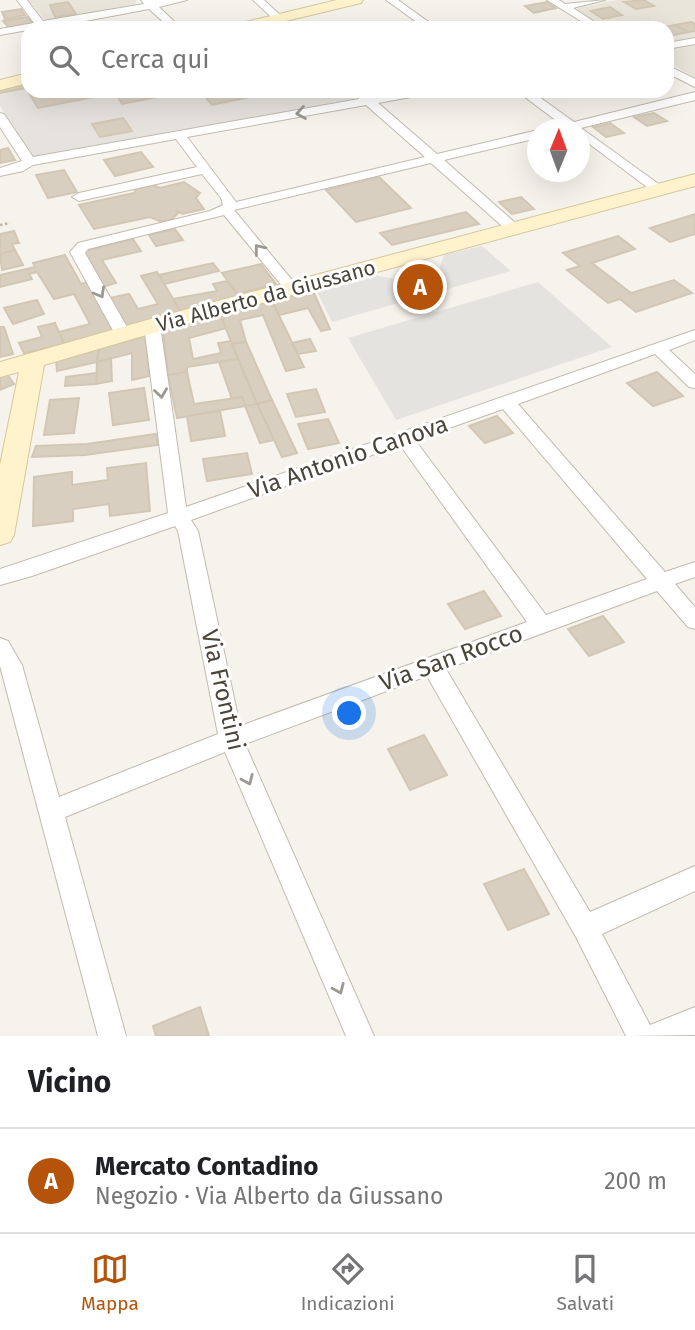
<!DOCTYPE html>
<html lang="it">
<head>
<meta charset="utf-8">
<style>
	:root { --surface:#fff; --page:#f6f6f6; --text:#202124; --muted:#757577; --line:#e0e0e0; --accent:#b45309 }
	body { margin:0; font-family:"Fira Sans",sans-serif; background:var(--page); color:var(--text) }
	.compass { position:absolute; left:527px; top:119px; width:63px; height:63px; border-radius:50%; background:var(--surface); box-shadow:0 7px 28px #0002; rotate:1deg }
	.you { position:absolute; left:350px; top:714px; width:24px; height:24px; margin:-18px; border:5px solid #fff; border-radius:50%; background:#1a73e8; box-shadow:0 0 0 10px #1a73e833 }
	.badge { display:grid; place-items:center; width:46px; height:46px; border-radius:50%; background:var(--accent); color:#fff; font-size:23px; font-weight:700 }
	.pin { position:absolute; translate:-50% -50%; border:4px solid #fff; box-shadow:0 2px 7px #0006 }
	.list { margin:0; padding:0; list-style:none }
	h2 { display:flex; justify-content:space-between; align-items:center; height:91px; margin:0; padding:0 28px; font-size:30px }
	h2 small { font-size:23px; font-weight:400; color:var(--muted) }
	.list li { display:grid; grid-template-columns:46px 1fr auto; gap:21px; align-items:center; box-sizing:border-box; height:105px; padding:0 28px; border-top:2px solid var(--line) }
	.list b { display:block; font-size:26px; white-space:nowrap }
	.list p { margin:0; font-size:23px; white-space:nowrap; color:var(--muted) }
	.list em { font-size:23px; font-style:normal; color:var(--muted) }
	.icon { flex:none; width:38px; height:38px; fill:none; stroke:currentColor; stroke-width:2; stroke-linecap:round; stroke-linejoin:round }
	.map { position:relative; flex:none; width:695px; height:1036px; overflow:hidden }
	.search { position:absolute; background:var(--surface); box-shadow:0 7px 28px #0002; left:21px; right:21px; top:21px; height:77px; display:flex; align-items:center; gap:18px; box-sizing:border-box; padding:0 24px; border-radius:21px; color:var(--muted); font-size:26px }
	.sheet { height:196px; background:var(--surface) }
	nav { display:flex; justify-content:space-around; align-items:center; box-sizing:border-box; height:98px; border-top:2px solid var(--line); background:var(--surface); font-size:19px; color:var(--muted) }
	nav a { display:grid; justify-items:center; gap:4px }
	nav .on { color:var(--accent) }
	.map>svg:first-child { display:block }
	.residential { fill:#eae5da }
	.industrial { fill:#e6e2dd }
	.parking { fill:#e5e3e0 }
	.building { fill:#d8cfc1; stroke:#d3c7b4; stroke-width:2 }
	.lines { fill:none; stroke-linecap:round; stroke-linejoin:round }
	.street-casing { stroke:#c2bbae; stroke-width:2 }
	.secondary-casing { stroke:#d6c79b; stroke-width:2 }
	.path { stroke:#c4b79f; stroke-width:2.5; stroke-dasharray:2.5 2.5; stroke-linecap:butt }
	.street { fill:#fff; fill-rule:evenodd }
	.secondary { fill:#fff3cd; fill-rule:evenodd }
	.oneway { stroke:#9c9892 }
	.labels { text-anchor:middle; dominant-baseline:central; stroke-width:6; stroke-linejoin:round; paint-order:stroke }
	.far-street-label { font-size:21px; fill:#4b4439; stroke:#fff }
	.street-label { font-size:24px; fill:#4b4439; stroke:#fff }
</style>
</head>
<body>
<div class="map">
<svg width="695" height="1036" viewBox="0 0 695 1036">
	<rect width="100%" height="100%" fill="#f6f3ec"/>
	<g class="residential">
		<polygon points="29,0 137,0 135,5 50,20 44,19"/>
		<polygon points="616,0 695,0 695,37 667,42 667,28 607,28 577,11 578,8"/>
		<polygon points="695,43 695,78 667,61 667,48"/>
	</g>
	<polygon class="industrial" points="28,80 28,91 351,91 356,96 353,99 33,159 0,106 0,86"/>
	<g class="parking">
		<polygon points="482,246 511,271 332,322 316,290 373,275 396,279 440,267 444,255"/>
		<polygon points="538,282 612,347 396,420 348,338"/>
	</g>
	<g class="building">
		<polygon points="644,0 654,6 636,9 624,2"/>
		<polygon points="68,2 76,14 55,17 50,5"/>
		<polygon points="547,2 556,8 534,13 525,6"/>
		<polygon points="610,7 622,15 603,19 591,11"/>
		<polygon points="21,9 25,15 5,19 2,12"/>
		<polygon points="27,17 34,25 9,28 3,21"/>
		<polygon points="691,22 695,24 695,31 688,32 675,25"/>
		<polygon points="675,25 688,32 674,35 667,32 667,28 661,28"/>
		<polygon points="28,80 28,91 188,91 122,104 117,96 111,97 109,94 38,108 26,88 0,93 0,86"/>
		<polygon points="200,91 255,91 259,95 212,105"/>
		<polygon points="654,113 667,121 647,126 634,117"/>
		<polygon points="123,118 132,131 100,137 92,124"/>
		<polygon points="610,123 624,133 606,137 593,127"/>
		<polygon points="8,148 15,160 0,163 0,150"/>
		<polygon points="141,152 153,167 115,176 104,160"/>
		<polygon points="64,170 77,192 48,198 36,175"/>
		<polygon points="379,177 411,208 356,222 326,190"/>
		<polygon points="184,182 200,193 196,198 204,209 182,214 176,210 178,213 172,219 162,222 150,217 94,229 79,205 134,193 138,185 148,183 160,188"/>
		<polygon points="521,197 534,209 512,214 499,202"/>
		<polygon points="466,212 479,224 392,245 380,233"/>
		<polygon points="695,214 695,234 670,242 650,228"/>
		<polygon points="175,229 183,240 156,246 149,235"/>
		<polygon points="14,231 19,243 12,244 15,250 0,254 0,234"/>
		<polygon points="618,236 635,249 592,263 631,293 674,280 692,293 636,312 620,299 608,303 567,270 580,266 563,253"/>
		<polygon points="133,239 141,251 102,260 116,283 102,287 82,254 85,251"/>
		<polygon points="15,250 23,265 2,270 0,254"/>
		<polygon points="65,255 81,284 87,282 114,330 64,344 59,332 90,324 74,294 54,299 37,272 29,274 32,279 0,287 0,275 35,267 33,263"/>
		<polygon points="213,263 219,271 164,284 159,275"/>
		<polygon points="261,264 276,284 237,294 222,273"/>
		<polygon points="157,272 181,312 126,326 110,298 129,294 138,309 158,304 141,276"/>
		<polygon points="227,281 239,297 181,312 173,299 217,291 213,284"/>
		<polygon points="313,291 330,329 321,331 308,308 279,315 272,301"/>
		<polygon points="37,300 44,314 13,324 4,308"/>
		<polygon points="272,301 304,367 286,371 263,315 240,320 246,342 232,344 220,314"/>
		<polygon points="220,314 226,328 189,338 193,359 221,353 218,343 231,341 238,359 187,367 187,372 168,375 163,332"/>
		<polygon points="55,323 64,344 24,353 19,343 42,337 38,327"/>
		<polygon points="0,327 4,327 13,354 0,357"/>
		<polygon points="146,336 149,376 132,380 132,353 97,362 99,348"/>
		<polygon points="310,339 316,351 298,354 292,343"/>
		<polygon points="246,342 272,400 257,404 232,344"/>
		<polygon points="99,348 97,362 57,371 56,359"/>
		<polygon points="111,358 112,381 96,384 97,362"/>
		<polygon points="238,359 257,404 245,406 242,397 232,399 219,362"/>
		<polygon points="187,372 194,404 242,397 245,406 177,418 168,375"/>
		<polygon points="657,372 683,396 653,406 627,383"/>
		<polygon points="97,373 96,384 65,386 66,377"/>
		<polygon points="7,374 14,384 0,390 0,377"/>
		<polygon points="144,388 149,420 113,425 109,393"/>
		<polygon points="316,389 325,412 296,417 287,394"/>
		<polygon points="79,398 74,433 44,435 50,400"/>
		<polygon points="272,400 297,453 282,457 274,440 257,404"/>
		<polygon points="257,404 274,440 260,443 245,406"/>
		<polygon points="220,411 225,436 191,441 187,416"/>
		<polygon points="497,416 513,433 485,443 469,426"/>
		<polygon points="328,419 339,443 308,449 298,424"/>
		<polygon points="156,434 158,445 85,455 32,457 36,446 87,444"/>
		<polygon points="247,453 252,474 207,481 203,459"/>
		<polygon points="146,463 150,511 110,516 109,504 73,509 73,521 33,526 34,477 72,472 72,485 108,480 107,468"/>
		<polygon points="484,591 501,616 465,629 448,604"/>
		<polygon points="603,616 624,642 589,656 568,629"/>
		<polygon points="424,735 447,775 410,790 388,749"/>
		<polygon points="524,869 549,914 508,930 484,884"/>
		<polygon points="200,1007 209,1036 156,1036 153,1026"/>
	</g>
	<g class="lines">
		<defs>
			<g id="street">
				<polygon points="17,0 27,0 43,21 144,4 141,0 187,0 159,7 181,28 170,28 149,9 48,28 28,28 28,30 0,35 0,29 34,23"/>
				<polygon points="253,0 264,0 294,28 283,28"/>
				<polygon points="386,0 398,0 437,28 425,28"/>
				<polygon points="547,0 559,0 565,4 605,0 573,8 604,28 592,28"/>
				<polygon points="695,38 695,44 667,49 667,43"/>
				<polygon points="667,65 695,79 695,87 667,73"/>
				<path d="M402,91H428L422,95L378,103L437,154L538,130V138L444,160L520,227V233H510L431,163L234,210L297,286L300,289L297,292H287L224,215L88,249L85,253L131,334L123,339L115,334L70,252L78,243L210,211L223,205L221,198L202,174L79,201L72,197L79,193L197,167L176,139L33,165L23,171L0,176V168L22,161L0,127V113L4,114L33,157L359,99L357,96L363,92L371,97ZM366,105L425,157L236,202L187,137Z"/>
				<polygon points="517,91 531,91 574,122 695,92 695,100 581,128 667,190 665,193 655,193 580,137 580,130 550,130 562,125"/>
				<path d="M152,320L160,325L186,507L695,330V340L669,350L695,374V388L689,387L655,354L518,404L665,572L695,562V577L675,584L695,607V629L688,627L657,591L446,669L590,912L695,866V891L602,934L650,1025L695,1007V1035L626,1036L576,937L427,676L245,744L374,1036H346L225,752L65,817L126,1036H98L0,666V638L8,641L22,665L59,797L218,734L178,531L175,526L32,576L0,585V569L168,513L144,325ZM503,409L647,579L546,615L415,440ZM400,445L527,622L240,726L198,531L191,520Z"/>
			</g>
			<g id="secondary">
				<polygon points="337,0 363,0 361,3 257,28 230,28 233,25"/>
				<polygon points="28,73 28,83 0,90 0,80"/>
				<polygon points="695,174 695,186 170,328 44,365 14,535 10,542 0,545 0,465 19,372 0,377 0,362 154,318"/>
			</g>
		</defs>
		<use href="#street" class="street-casing"/>
		<use href="#secondary" class="secondary-casing"/>
		<polyline class="path" points="0,225 10,223"/>
		<use href="#street" class="street"/>
		<use href="#secondary" class="secondary"/>
	</g>
	<defs><path id="oneway-chevron" d="M-2-3.5L2.5 0L-2 3.5" fill="none" stroke-width="1.6" stroke-linecap="round" stroke-linejoin="round" transform="scale(1.75)"/></defs>
	<g class="oneway">
		<use href="#oneway-chevron" transform="translate(301 113) rotate(170)"/>
		<use href="#oneway-chevron" transform="translate(259 249) rotate(-129)"/>
		<use href="#oneway-chevron" transform="translate(100 293) rotate(60)"/>
		<use href="#oneway-chevron" transform="translate(161 393) rotate(82)"/>
		<use href="#oneway-chevron" transform="translate(248 780) rotate(66)"/>
		<use href="#oneway-chevron" transform="translate(339 989) rotate(66)"/>
	</g>
	<g class="labels">
		<g class="far-street-label">
			<text transform="translate(266 296) rotate(-15)">Via Alberto da Giussano</text>
		</g>
		<g class="street-label">
			<text transform="translate(348 457) rotate(-19)">Via Antonio Canova</text>
			<text transform="translate(451 658) rotate(-20)">Via San Rocco</text>
			<text transform="translate(223 690) rotate(77)">Via Frontini</text>
		</g>
	</g>
</svg>
<svg class="compass" viewBox="-18 -18 36 36"><path d="M0-13l5 13h-10z" fill="#e53935"/><path d="M0 13l5-13h-10z" fill="#757577"/></svg>
<div class="you"></div>
<div class="pin badge" style="left:420px;top:287px">A</div>
<div class="search"><svg class="icon" aria-label="search" viewBox="0 0 24 24"><circle cx="10" cy="10" r="6"/><path d="M15 15l6 6"/></svg>Cerca qui</div>
</div>
<section class="sheet">
<h2>Vicino<small></small></h2>
<ul class="list">
<li><span class="badge">A</span><div><b>Mercato Contadino</b><p>Negozio · Via Alberto da Giussano</p></div><em>200 m</em></li>
</ul>
</section>
<nav>
<a class="on"><svg class="icon" aria-label="map" viewBox="0 0 24 24"><path d="M3 6l6-2 6 2 6-2v14l-6 2-6-2-6 2zM9 4v14M15 6v14"/></svg>Mappa</a>
<a><svg class="icon" aria-label="directions" viewBox="0 0 24 24"><path d="M12 3l9 9-9 9-9-9zM9 14v-3h6M13 9l2 2-2 2"/></svg>Indicazioni</a>
<a><svg class="icon" aria-label="saved" viewBox="0 0 24 24"><path d="M7 4h10v16l-5-4-5 4z"/></svg>Salvati</a>
</nav>
</body>
</html>
